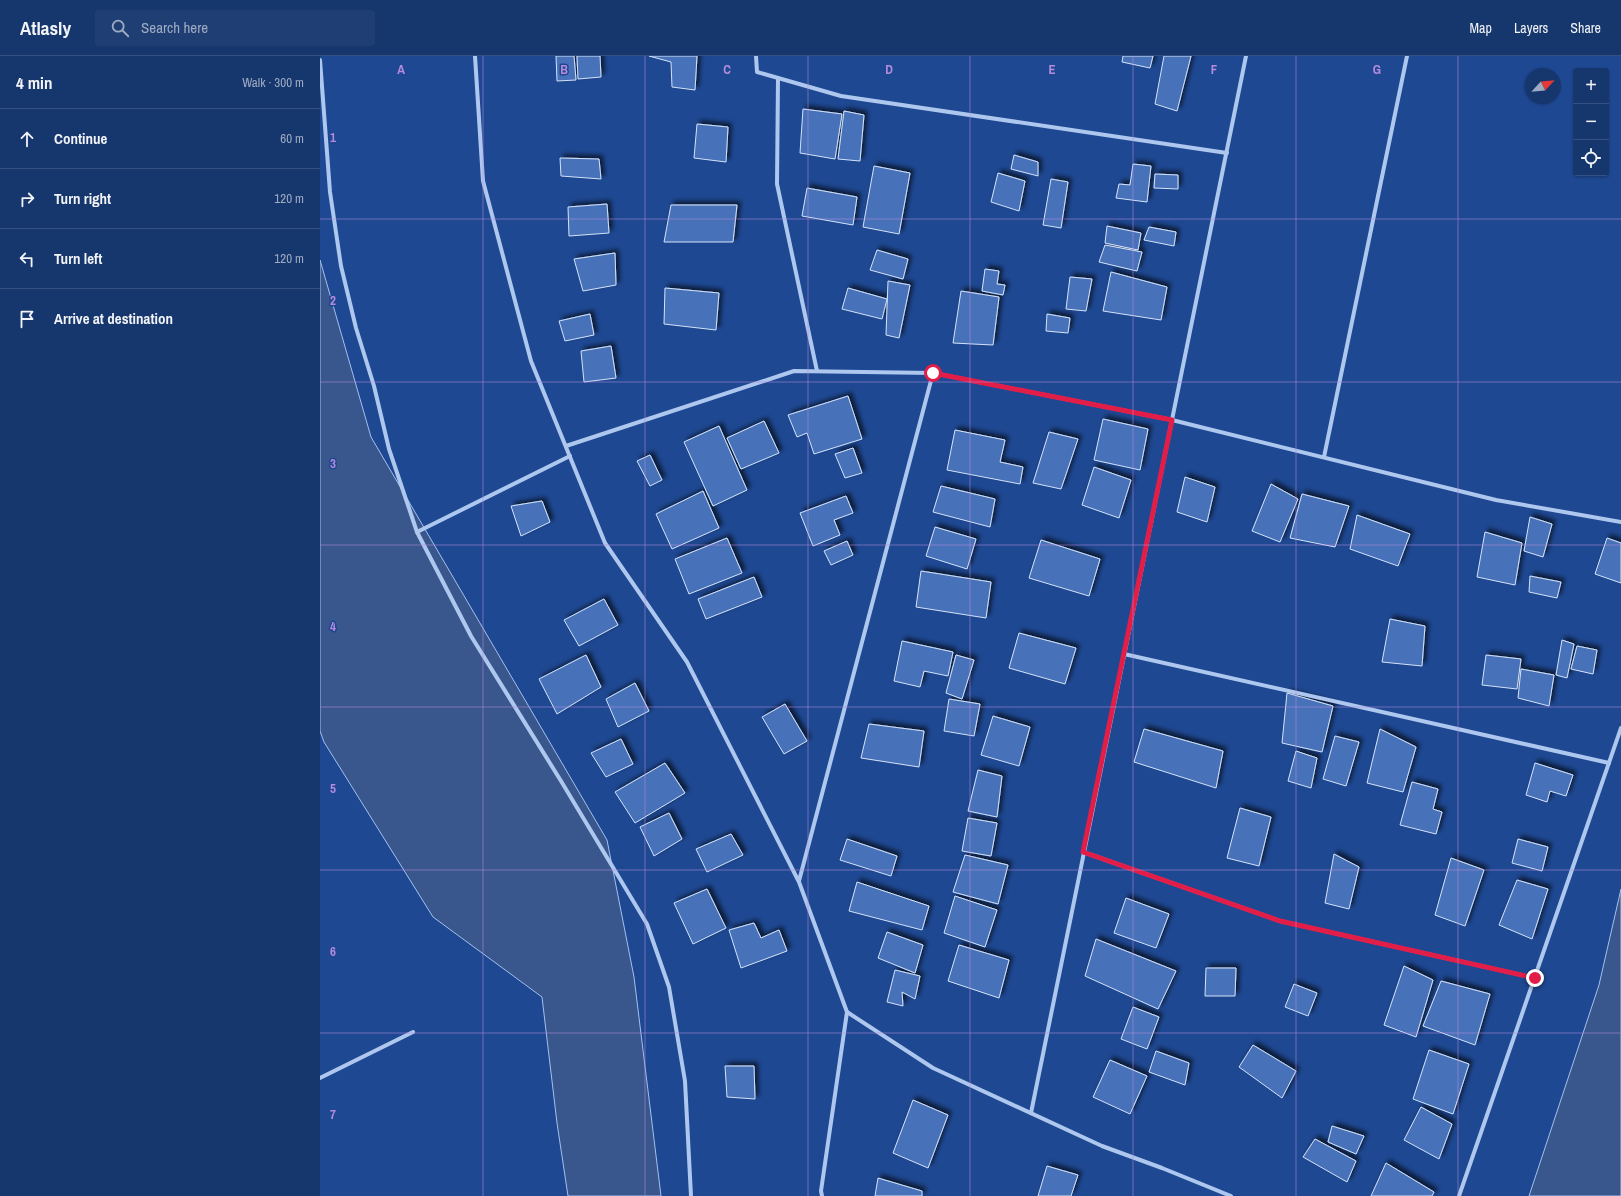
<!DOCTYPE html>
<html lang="en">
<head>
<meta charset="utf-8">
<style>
	:root { --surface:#16366e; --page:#1f3e73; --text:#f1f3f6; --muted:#9eabc2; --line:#355081 }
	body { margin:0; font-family:"Archivo Narrow",sans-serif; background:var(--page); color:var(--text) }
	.controls { position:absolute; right:12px; top:12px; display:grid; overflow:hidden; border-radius:4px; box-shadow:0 1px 3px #0004 }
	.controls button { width:36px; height:36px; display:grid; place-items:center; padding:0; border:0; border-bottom:1px solid var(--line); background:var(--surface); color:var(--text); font:20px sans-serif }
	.compass { position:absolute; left:1205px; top:12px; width:36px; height:36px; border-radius:50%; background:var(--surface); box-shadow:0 1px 3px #0004; rotate:64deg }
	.stop { position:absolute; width:12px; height:12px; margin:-9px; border:3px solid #e11d48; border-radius:50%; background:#fff }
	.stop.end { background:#e11d48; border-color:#fff; box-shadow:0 1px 4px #0008 }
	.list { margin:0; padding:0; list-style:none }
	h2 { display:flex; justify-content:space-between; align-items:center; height:52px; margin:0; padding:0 16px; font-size:17px }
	h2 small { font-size:13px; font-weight:400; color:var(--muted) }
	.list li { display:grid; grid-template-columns:26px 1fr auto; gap:12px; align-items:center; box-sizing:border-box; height:60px; padding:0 16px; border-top:1px solid var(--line) }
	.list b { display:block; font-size:15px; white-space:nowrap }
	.list em { font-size:13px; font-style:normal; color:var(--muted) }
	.icon { flex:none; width:22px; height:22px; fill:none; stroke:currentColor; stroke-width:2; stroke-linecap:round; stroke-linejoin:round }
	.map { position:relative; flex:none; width:1301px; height:1140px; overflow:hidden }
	header { display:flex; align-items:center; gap:24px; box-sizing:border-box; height:56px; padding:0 20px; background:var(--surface); border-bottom:1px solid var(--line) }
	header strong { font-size:19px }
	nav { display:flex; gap:22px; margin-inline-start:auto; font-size:14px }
	.search { width:280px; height:36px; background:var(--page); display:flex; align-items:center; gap:10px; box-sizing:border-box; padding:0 14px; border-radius:4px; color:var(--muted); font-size:15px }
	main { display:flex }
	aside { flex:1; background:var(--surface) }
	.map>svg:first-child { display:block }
	.water { fill:#39578d; stroke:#a2c1f0 }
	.building { fill:#4671b9; stroke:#d4e3fa; filter:url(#shadow) }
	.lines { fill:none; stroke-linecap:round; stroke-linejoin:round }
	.street { stroke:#aec7ee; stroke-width:4 }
	.route { stroke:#e11d48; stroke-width:5 }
	.grid { fill:none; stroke:#b68bdc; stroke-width:1; stroke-opacity:0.55 }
	.grid-label { font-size:13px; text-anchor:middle; font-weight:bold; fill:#b68bdc; stroke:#1e4892; stroke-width:3; stroke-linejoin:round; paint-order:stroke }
</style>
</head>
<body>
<header>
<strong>Atlasly</strong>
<div class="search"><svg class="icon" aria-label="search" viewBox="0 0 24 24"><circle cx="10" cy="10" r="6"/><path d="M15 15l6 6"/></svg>Search here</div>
<nav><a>Map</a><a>Layers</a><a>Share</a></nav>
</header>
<main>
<aside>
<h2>4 min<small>Walk · 300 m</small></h2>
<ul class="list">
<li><svg class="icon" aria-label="ahead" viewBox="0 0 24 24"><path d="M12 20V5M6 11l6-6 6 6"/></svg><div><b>Continue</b></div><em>60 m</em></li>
<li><svg class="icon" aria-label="right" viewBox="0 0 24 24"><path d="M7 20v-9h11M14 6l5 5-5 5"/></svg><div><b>Turn right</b></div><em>120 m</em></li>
<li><svg class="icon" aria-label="left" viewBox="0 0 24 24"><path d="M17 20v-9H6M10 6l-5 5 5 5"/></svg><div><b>Turn left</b></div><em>120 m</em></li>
<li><svg class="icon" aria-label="arrive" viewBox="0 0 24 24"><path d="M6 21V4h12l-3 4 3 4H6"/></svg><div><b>Arrive at destination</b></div></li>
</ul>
</aside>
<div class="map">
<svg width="1301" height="1140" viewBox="0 0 1301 1140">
	<defs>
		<filter id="shadow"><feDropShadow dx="3.5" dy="-3.5" stdDeviation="2" flood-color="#0009"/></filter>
	</defs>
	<rect width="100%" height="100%" fill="#1e4892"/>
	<g class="water">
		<polygon points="0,204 51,381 287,784 314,921 341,1140 248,1140 237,1067 222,941 113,861 4,686 0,675"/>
		<polygon points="1301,833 1301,1140 1209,1140 1279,929"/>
	</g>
	<g class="building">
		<polygon points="236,0 254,0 256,24 237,25"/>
		<polygon points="257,0 280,0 281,21 258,23"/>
		<polygon points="329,0 377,0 375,34 352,31 351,6"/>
		<polygon points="803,0 833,0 830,12 802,6"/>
		<polygon points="844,0 871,0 857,55 835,48"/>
		<polygon points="483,53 522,58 515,103 480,97"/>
		<polygon points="524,55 544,59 540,105 518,103"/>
		<polygon points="377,68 408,71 406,106 374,102"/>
		<polygon points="694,99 718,106 718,120 691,113"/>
		<polygon points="240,102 279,103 281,123 241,120"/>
		<polygon points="813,108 831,110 827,146 796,142 799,128 810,129"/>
		<polygon points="554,110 590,117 579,178 543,171"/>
		<polygon points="678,117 705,125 699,155 671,146"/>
		<polygon points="835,118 858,119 858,133 834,132"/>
		<polygon points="731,123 748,126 741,172 723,169"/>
		<polygon points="487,132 537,141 533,169 482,160"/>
		<polygon points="287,148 289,177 249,180 248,151"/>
		<polygon points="351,149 417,149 413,186 344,186"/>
		<polygon points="787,170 821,177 818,194 785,187"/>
		<polygon points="829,171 856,176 854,190 824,184"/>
		<polygon points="785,189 822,196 817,215 779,206"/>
		<polygon points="557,194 588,203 583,223 550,214"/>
		<polygon points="295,197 296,229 263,235 254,203"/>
		<polygon points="665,213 679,215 677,228 685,229 683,239 662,235"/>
		<polygon points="791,216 847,231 841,264 783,255"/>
		<polygon points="750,221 772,223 766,255 746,253"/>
		<polygon points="568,225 590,229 579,282 566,279"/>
		<polygon points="345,232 399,237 396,274 344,268"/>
		<polygon points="528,232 567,243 562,263 522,253"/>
		<polygon points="641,235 679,241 673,289 633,287"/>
		<polygon points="270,258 274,279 245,285 239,265"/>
		<polygon points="727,258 750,262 748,277 726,275"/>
		<polygon points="291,290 296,322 264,326 261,295"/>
		<polygon points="528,340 542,383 494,398 487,377 477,381 468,359"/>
		<polygon points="783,363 828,373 820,414 774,404"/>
		<polygon points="444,365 459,397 421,413 407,382"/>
		<polygon points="399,370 427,434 393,450 364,386"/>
		<polygon points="635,374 685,384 680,406 703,411 700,428 627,414"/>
		<polygon points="729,376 758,383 741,433 713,427"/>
		<polygon points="533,392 542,417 525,422 515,398"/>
		<polygon points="330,399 342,424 330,430 317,405"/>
		<polygon points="774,411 811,424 799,462 762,449"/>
		<polygon points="865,421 895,431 887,466 857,456"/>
		<polygon points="951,428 978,443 960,486 932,475"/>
		<polygon points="621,430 675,443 670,471 613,456"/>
		<polygon points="383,435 399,472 352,493 336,458"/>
		<polygon points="982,438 1029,450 1015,491 970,482"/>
		<polygon points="526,440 533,457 514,464 520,479 493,490 480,457"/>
		<polygon points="222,445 230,466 201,480 191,450"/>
		<polygon points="1037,459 1090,478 1078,510 1030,493"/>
		<polygon points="1210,461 1232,468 1223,501 1204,495"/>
		<polygon points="615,471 656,483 647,513 606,500"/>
		<polygon points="1165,476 1202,487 1195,529 1157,521"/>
		<polygon points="407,482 422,517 369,538 355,503"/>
		<polygon points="1287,482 1301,487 1301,527 1275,518"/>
		<polygon points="721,484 780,503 769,540 709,522"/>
		<polygon points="527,485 533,499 511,509 504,495"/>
		<polygon points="601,515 671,526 666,562 596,551"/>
		<polygon points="1210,520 1241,526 1237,542 1209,536"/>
		<polygon points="434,521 442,541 386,563 378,543"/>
		<polygon points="284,543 298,569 259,590 244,564"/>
		<polygon points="1070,563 1105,570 1102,610 1062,606"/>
		<polygon points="699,577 756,592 745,628 689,612"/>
		<polygon points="1242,584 1254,588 1247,622 1236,619"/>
		<polygon points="582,585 633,596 628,620 604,615 600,631 574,625"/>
		<polygon points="1257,590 1277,594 1273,618 1251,613"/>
		<polygon points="266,599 281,631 237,658 219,623"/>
		<polygon points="636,599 654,604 642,643 626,637"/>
		<polygon points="1166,599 1201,603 1197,633 1162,629"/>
		<polygon points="1201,613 1234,619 1229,650 1198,642"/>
		<polygon points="315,627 329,655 298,671 286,643"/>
		<polygon points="967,637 1013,650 1002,696 962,687"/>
		<polygon points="629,643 660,648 654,680 624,675"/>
		<polygon points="465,648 487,685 464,698 442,661"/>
		<polygon points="673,660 710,671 699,710 661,699"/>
		<polygon points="549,668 604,675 599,711 541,702"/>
		<polygon points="824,673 903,695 896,732 814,706"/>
		<polygon points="1060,673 1096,691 1083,736 1047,727"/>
		<polygon points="1015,680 1039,686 1026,730 1003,723"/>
		<polygon points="301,683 313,708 286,721 271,697"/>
		<polygon points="976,695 997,702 991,732 968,725"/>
		<polygon points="345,707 365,737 315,767 295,736"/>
		<polygon points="1215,707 1253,719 1246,740 1230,735 1227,746 1206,739"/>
		<polygon points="658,714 682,720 677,761 648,755"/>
		<polygon points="1092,726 1118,733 1113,753 1122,756 1116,778 1080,769"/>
		<polygon points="920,752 951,761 939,810 907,802"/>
		<polygon points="349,757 362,783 334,800 320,771"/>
		<polygon points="648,762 677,767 671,800 642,795"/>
		<polygon points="411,778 423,799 387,816 376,793"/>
		<polygon points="527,783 577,800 571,820 520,804"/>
		<polygon points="1198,783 1228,791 1222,815 1192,807"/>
		<polygon points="1014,798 1039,811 1029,853 1005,847"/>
		<polygon points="645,799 688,809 678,848 633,836"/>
		<polygon points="1131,802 1164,814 1145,870 1115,859"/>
		<polygon points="1197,824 1228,833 1212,883 1179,869"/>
		<polygon points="537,826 609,850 602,874 529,855"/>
		<polygon points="387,833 406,872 373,888 354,847"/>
		<polygon points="635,840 677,854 665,891 624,877"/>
		<polygon points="806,842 849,858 836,892 794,877"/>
		<polygon points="434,867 441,882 459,874 467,895 421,912 409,874"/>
		<polygon points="567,876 603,889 595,917 558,902"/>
		<polygon points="776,883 856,915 838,953 765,920"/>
		<polygon points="639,889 689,904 679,942 628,925"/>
		<polygon points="1084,910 1113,924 1096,981 1064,969"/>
		<polygon points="886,912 916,912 915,940 885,940"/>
		<polygon points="575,914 600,920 595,943 582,936 583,950 567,946"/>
		<polygon points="1121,925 1170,938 1155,989 1103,970"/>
		<polygon points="974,928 997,937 988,960 965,951"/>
		<polygon points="813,951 839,961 827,993 801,983"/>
		<polygon points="933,989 976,1015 962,1042 919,1011"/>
		<polygon points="1109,994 1149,1008 1133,1058 1093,1043"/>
		<polygon points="836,995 869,1007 865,1029 829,1016"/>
		<polygon points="790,1004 827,1020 810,1058 773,1041"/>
		<polygon points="405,1010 434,1010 435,1043 407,1041"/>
		<polygon points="593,1044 628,1059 608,1112 573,1097"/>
		<polygon points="1101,1051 1132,1068 1119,1103 1084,1084"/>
		<polygon points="1012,1070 1044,1080 1036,1098 1008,1086"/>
		<polygon points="995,1083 1036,1105 1027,1126 983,1101"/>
		<polygon points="1066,1107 1114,1136 1112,1140 1051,1140"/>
		<polygon points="727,1110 758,1119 751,1140 718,1140"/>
		<polygon points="558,1122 602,1135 602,1140 555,1140"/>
	</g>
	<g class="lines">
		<g class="street">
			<polyline points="155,0 163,125 211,305 285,487 367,606 479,826 527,956 613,1012 782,1090 842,1112 911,1140"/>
			<polyline points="436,0 437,16 521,40 907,97"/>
			<polyline points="0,4 10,136 21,210 36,272 54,330 69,393 97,476 151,580 241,725 327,868 349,931 365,1025 371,1140"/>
			<polyline points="458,22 457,128 497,315"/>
			<polyline points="246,390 474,315 613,317 852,364 1176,444 1301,466"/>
			<polyline points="1004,401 1087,0"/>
			<polyline points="97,476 250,400"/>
			<polyline points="804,598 1289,707"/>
			<polyline points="763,796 960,865 1215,922"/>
			<polyline points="479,825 613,317"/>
			<polyline points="0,1022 93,976"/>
			<polyline points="711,1057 926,0"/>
			<polyline points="502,1140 501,1135 527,956"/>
			<polyline points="1139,1140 1301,672"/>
		</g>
	</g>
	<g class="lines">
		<polyline class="route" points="613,317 852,364 763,796 960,865 1215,922"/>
	</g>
	<path class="grid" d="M163,0V1140M325,0V1140M488,0V1140M650,0V1140M813,0V1140M976,0V1140M1138,0V1140M0,163H1301M0,326H1301M0,489H1301M0,651H1301M0,814H1301M0,977H1301"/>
	<g class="grid-label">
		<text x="81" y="18">A</text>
		<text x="244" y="18">B</text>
		<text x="407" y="18">C</text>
		<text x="569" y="18">D</text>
		<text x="732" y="18">E</text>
		<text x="894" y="18">F</text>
		<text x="1057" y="18">G</text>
		<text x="13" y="86">1</text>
		<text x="13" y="249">2</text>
		<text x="13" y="412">3</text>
		<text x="13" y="575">4</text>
		<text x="13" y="737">5</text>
		<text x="13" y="900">6</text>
		<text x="13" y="1063">7</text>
	</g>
</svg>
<div class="controls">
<button>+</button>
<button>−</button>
<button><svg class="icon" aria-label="locate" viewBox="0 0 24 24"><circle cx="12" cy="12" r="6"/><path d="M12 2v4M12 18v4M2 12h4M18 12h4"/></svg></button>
</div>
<svg class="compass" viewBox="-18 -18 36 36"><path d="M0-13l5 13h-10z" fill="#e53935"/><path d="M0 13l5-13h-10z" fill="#9eabc2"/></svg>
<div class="stop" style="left:613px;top:317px"></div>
<div class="stop end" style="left:1215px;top:922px"></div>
</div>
</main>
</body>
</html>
